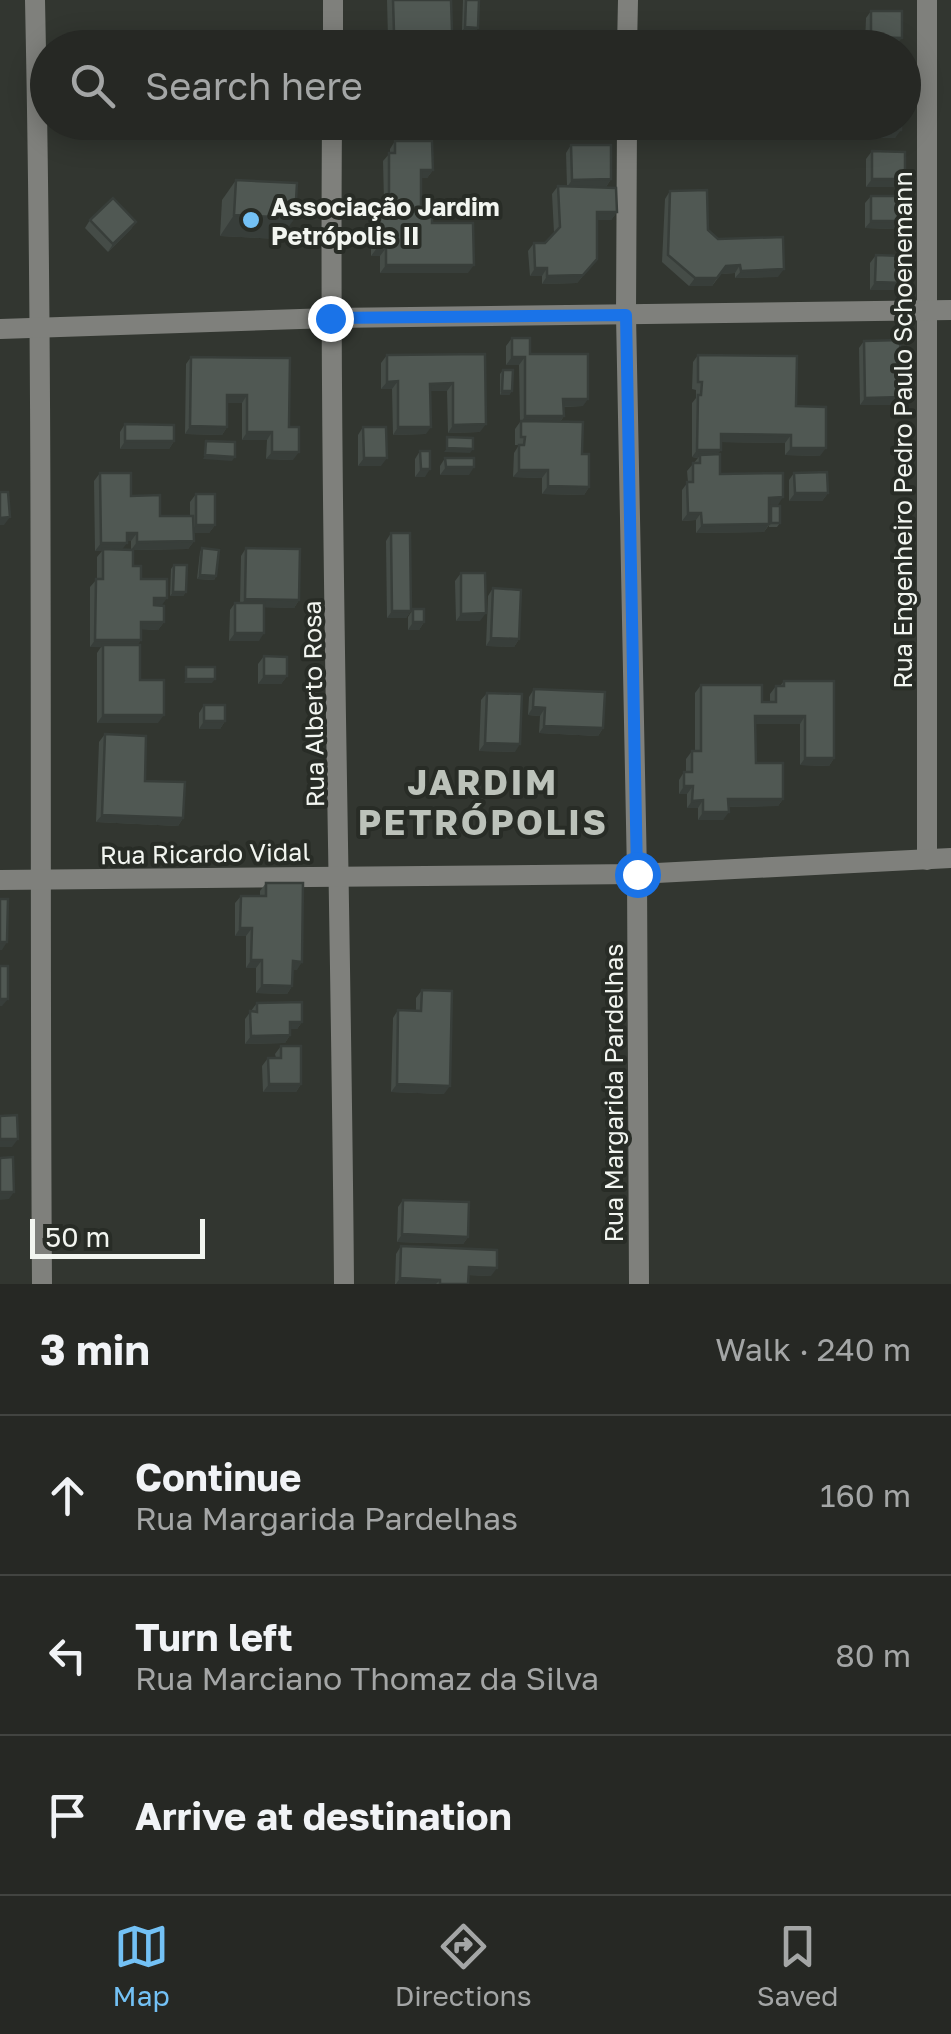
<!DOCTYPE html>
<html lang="en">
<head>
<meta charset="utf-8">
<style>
	:root { --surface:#262824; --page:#2e302c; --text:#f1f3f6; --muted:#a4a6a6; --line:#424441; --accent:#73c1f5 }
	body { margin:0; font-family:"Golos Text",sans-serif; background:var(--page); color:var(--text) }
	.scale { position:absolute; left:30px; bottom:25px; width:175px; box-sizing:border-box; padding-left:10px; border:5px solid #f2f5f0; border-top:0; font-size:28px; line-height:35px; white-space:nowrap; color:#f2f5f0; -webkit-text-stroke:8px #282c26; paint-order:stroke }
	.stop { position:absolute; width:30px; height:30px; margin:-22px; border:8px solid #1a73e8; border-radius:50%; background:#fff }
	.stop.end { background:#1a73e8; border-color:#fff; box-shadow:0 2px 10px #0008 }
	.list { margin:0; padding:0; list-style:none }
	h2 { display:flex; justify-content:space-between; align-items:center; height:130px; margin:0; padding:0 40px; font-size:42px }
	h2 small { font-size:32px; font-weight:400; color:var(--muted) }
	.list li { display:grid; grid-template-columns:65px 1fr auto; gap:30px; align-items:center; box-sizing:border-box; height:160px; padding:0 40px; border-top:2px solid var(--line) }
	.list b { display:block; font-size:38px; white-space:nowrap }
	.list p { margin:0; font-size:32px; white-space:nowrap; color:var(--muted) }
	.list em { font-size:32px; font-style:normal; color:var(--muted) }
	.icon { flex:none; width:55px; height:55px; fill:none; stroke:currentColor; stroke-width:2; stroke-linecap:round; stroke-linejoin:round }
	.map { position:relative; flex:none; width:951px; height:1284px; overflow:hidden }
	.search { position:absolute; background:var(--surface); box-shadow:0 5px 25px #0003; left:30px; right:30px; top:30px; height:110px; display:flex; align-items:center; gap:25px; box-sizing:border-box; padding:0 35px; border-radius:55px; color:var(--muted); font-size:38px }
	.sheet { height:610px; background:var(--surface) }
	nav { display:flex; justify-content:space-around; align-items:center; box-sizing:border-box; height:140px; border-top:2px solid var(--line); background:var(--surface); font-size:28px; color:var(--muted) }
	nav a { display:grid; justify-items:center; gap:5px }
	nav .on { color:var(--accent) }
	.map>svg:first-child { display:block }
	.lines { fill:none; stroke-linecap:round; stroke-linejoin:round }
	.street { stroke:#7f807c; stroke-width:20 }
	.wall { fill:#454c47; fill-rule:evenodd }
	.shaded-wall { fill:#383e3a }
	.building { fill:#505853; stroke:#383e3a; stroke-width:2.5 }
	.route { stroke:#1a73e8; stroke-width:12 }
	.poi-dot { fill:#73c1f5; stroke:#282c26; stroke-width:4 }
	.labels { text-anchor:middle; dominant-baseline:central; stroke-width:8; stroke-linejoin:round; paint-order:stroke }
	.poi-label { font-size:25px; font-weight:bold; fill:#f2f5f0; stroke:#282c26; text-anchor:start }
	.street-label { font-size:25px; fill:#f2f5f0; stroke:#282c26 }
	.district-label { font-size:35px; font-weight:bold; letter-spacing:2.5px; fill:#bcc2ba; stroke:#282c26 }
</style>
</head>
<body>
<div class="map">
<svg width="951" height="1284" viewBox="0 0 951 1284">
	<rect width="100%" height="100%" fill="#323630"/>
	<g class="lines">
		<g class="street">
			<path d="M35,0C44,428 39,856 42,1284"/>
			<polyline points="927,0 927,860"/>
			<polyline points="333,48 333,0"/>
			<polyline points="627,48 628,0"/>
			<path d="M332,122C329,510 341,897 344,1284"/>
			<polyline points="627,122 626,315 637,874 639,1284"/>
			<polyline points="0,329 331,318 951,310"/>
			<polyline points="0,880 637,874 951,858"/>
		</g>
	</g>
	<g class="wall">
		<polygon points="382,0 451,0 452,31 446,38 432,39 433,48 362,48 367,38 388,38 387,0"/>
		<polygon points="463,0 479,0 476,32 462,31"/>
		<polygon points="871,11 896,45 865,45 866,18"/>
		<polygon points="670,122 705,122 705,130 699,137 670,138"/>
		<polygon points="867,122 901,122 895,138 867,138"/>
		<polygon points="395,141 433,170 427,178 421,178 421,204 432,223 468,273 380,273 380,256 371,256 371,225 377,217 377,210 384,202 383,161 390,153 390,149"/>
		<polygon points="571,145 611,179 606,187 585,187 617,212 611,220 597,220 597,259 577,283 542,284 542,276 530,276 528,251 534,243 545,243 554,233 552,194 558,186 567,186 566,153"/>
		<polygon points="872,151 899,187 866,187 866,159"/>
		<polygon points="236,180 280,239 220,236 222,200"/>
		<polygon points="670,191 718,239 778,277 735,278 735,273 721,274 712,286 689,286 662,262 665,199"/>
		<polygon points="871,196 901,221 896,229 865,228 865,203"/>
		<polygon points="90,220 136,222 131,229 108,252 85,228"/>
		<polygon points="876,255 903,283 898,290 870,290 870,263"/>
		<polygon points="512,338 530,354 583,406 564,407 564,416 560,422 582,454 589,487 584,495 542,494 542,478 513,477 514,453 519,445 515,445 515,429 520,422 519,365 506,365 506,346"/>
		<polygon points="864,341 896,405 860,405 859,348"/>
		<polygon points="485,354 480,432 448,433 447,391 430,391 426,434 393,435 392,389 381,389 381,363 387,355"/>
		<polygon points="698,355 796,406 820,456 785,455 785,443 721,442 718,454 720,474 778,505 769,505 769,509 771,506 780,523 777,527 769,527 769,525 764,532 696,533 696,520 682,521 682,490 688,482 687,471 698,458 692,457 692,403 696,398 696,390 692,389 693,362"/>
		<polygon points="191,357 290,358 289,427 293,460 266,459 267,440 242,440 242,403 227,403 227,427 222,435 185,434 186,364"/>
		<polygon points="503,370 512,391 509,395 500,395 500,374"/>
		<polygon points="125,424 174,441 169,449 120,449 120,432"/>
		<polygon points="363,427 381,466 358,466 358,435"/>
		<polygon points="420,451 425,477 415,477 415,459"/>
		<polygon points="445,458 469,475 440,475 440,466"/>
		<path d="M100,473L160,516H190V502L196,494L215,525L209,533H194V541L188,549L133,550V566L162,605L164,622L158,630L141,629V640L137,645L140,680L158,723H97V653L101,647H90V587L97,579V557L102,551H95L94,481ZM127,541H131V550L122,549Z"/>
		<polygon points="794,473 828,493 822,501 789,501 789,480"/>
		<polygon points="391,533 411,611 406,618 387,618 386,541"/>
		<polygon points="202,548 216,576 214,580 197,579 200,552"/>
		<polygon points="246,548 299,600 294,608 264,607 259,641 229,641 230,610 235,603 240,603 241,556"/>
		<polygon points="174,565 186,592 183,596 170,596 171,569"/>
		<polygon points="461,573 480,621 456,621 455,581"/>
		<polygon points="493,588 519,639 514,647 486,646 488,596"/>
		<polygon points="413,609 424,622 419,630 408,630 408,617"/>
		<polygon points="264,656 287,676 281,684 258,684 258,664"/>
		<polygon points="784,681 834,758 829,766 800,765 800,724 755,724 756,763 783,799 778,806 729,807 723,820 698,820 698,808 687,808 687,794 679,794 679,780 684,772 686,772 686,759 692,751 695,751 695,693 701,685 762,702 770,702 770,694 776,686 780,686"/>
		<polygon points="534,689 603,728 598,736 539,733 540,716 528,715 529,697"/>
		<polygon points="487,693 515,752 479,751 481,700"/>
		<polygon points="204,705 225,721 220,729 199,729 199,713"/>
		<polygon points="105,734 145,781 183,818 178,826 96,822 99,742"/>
		<polygon points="266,883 297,970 292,969 292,986 287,994 256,993 256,968 246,968 246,936 235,936 235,903 241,896 260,896 260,891"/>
		<polygon points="422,990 444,1094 391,1092 393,1018 398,1010 416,1010 416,998"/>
		<polygon points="257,1003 302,1022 297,1029 290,1029 290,1035 285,1043 245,1044 245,1019"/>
		<polygon points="281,1046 301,1084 296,1092 263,1092 262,1066 268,1058 276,1058 275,1054"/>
		<polygon points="403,1200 468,1237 463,1244 397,1242 398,1207"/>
		<polygon points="401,1246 491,1276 469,1275 468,1284 395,1284 396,1254"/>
	</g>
	<g class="shaded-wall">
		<polygon points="465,27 478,28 476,32 462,31"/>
		<polygon points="452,31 446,38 388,40 394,32"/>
		<polygon points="871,37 902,38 896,45 865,45"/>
		<polygon points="675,130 705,130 699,137 670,138"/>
		<polygon points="872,130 901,130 895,138 867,138"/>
		<polygon points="421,170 433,170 427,178 416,178"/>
		<polygon points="611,179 606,187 567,187 572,180"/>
		<polygon points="872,179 905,179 899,187 866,187"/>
		<polygon points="597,212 617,212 611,220 591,220"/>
		<polygon points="234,215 295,218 280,239 220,236"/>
		<polygon points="871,221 901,221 896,229 865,228"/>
		<polygon points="136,222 131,229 108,252 113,244"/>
		<polygon points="377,248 386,248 380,256 371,256"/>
		<polygon points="597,259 577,283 542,284 547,276"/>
		<polygon points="386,265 474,265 468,273 380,273"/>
		<polygon points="740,265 735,273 721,274 726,266"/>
		<polygon points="535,268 547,268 542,276 530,276"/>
		<polygon points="784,269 778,277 735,278 741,271"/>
		<polygon points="695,278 717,278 712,286 689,286"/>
		<polygon points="875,282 903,283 898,290 870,290"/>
		<polygon points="512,357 525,357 519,365 506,365"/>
		<polygon points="398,381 392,389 381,389 387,382"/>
		<polygon points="453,383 447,391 425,391 430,384"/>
		<polygon points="502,391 512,391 509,395 500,395"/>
		<polygon points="227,395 247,395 242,403 222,403"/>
		<polygon points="902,397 896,405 860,405 865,398"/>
		<polygon points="563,399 588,399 583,406 558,407"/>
		<polygon points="525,416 564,416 558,424 520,424"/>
		<polygon points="486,424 480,432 448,433 453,425"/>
		<polygon points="190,426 227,427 222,435 185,434"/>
		<polygon points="398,427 431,427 426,434 393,435"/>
		<polygon points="247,432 272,432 267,440 242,440"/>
		<polygon points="721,434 791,435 785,443 715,442"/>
		<polygon points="125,441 174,441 169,449 120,449"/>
		<polygon points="447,448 473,449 470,453 444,452"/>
		<polygon points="791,448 826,448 820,456 785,455"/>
		<polygon points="697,450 721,450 715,458 700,455 698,458 692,457"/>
		<polygon points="272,452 299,452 293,460 266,459"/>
		<polygon points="205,455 235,457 232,461 203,459"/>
		<polygon points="364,458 387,458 381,466 358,466"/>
		<polygon points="446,467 474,467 469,475 440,475"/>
		<polygon points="421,469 430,469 425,477 415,477"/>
		<polygon points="519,470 548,470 542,478 513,477"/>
		<polygon points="548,486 589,487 584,495 542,494"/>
		<polygon points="795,493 828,493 822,501 789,501"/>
		<polygon points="783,497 778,505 763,505 769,498"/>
		<polygon points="688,513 701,513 696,520 682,521"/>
		<polygon points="10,517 4,525 0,525 0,518"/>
		<polygon points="769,524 764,532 696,533 702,525"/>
		<polygon points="196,525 215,525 209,533 190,533"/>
		<polygon points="127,533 137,533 131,541 121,541"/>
		<polygon points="194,541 188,549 131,550 137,542"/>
		<polygon points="101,543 127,543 121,551 95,551"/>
		<polygon points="200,575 216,576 214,580 197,579"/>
		<polygon points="173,592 186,592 183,596 170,596"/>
		<polygon points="154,598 167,598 162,605 149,605"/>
		<polygon points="245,599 299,600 294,608 240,607"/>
		<polygon points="392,611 411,611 406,618 387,618"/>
		<polygon points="486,613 480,621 456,621 461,614"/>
		<polygon points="141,622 164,622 158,630 136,629"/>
		<polygon points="413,622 424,622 419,630 408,630"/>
		<polygon points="235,633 264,633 259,641 229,641"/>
		<polygon points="491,638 519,639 514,647 486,646"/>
		<polygon points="95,640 141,640 136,648 90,647"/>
		<polygon points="264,676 287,676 281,684 258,684"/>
		<polygon points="186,679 215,679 212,683 184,683"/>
		<polygon points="533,707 545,708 540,716 528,715"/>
		<polygon points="103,715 164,715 158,723 97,723"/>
		<polygon points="755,716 805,716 800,724 750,724"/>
		<polygon points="204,721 225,721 220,729 199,729"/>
		<polygon points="544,726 603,728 598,736 539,733"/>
		<polygon points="485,743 520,744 515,752 479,751"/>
		<polygon points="805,758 834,758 829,766 800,765"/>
		<polygon points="684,786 693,786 687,794 679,794"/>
		<polygon points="728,799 783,799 778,806 723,807"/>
		<polygon points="703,800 698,808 687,808 692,801"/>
		<polygon points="703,812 729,812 723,820 698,820"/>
		<polygon points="102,815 183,818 178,826 96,822"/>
		<polygon points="240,928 252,928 246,936 235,936"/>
		<polygon points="0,942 7,942 2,950 0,950"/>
		<polygon points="251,960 262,960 256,968 246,968"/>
		<polygon points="293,961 302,962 297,970 287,969"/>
		<polygon points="262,985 292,986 287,994 256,993"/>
		<polygon points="0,999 8,999 2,1006 0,1006"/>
		<polygon points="290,1022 302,1022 297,1029 284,1029"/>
		<polygon points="290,1035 285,1043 245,1044 251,1036"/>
		<polygon points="269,1084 301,1084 296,1092 263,1092"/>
		<polygon points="397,1084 450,1086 444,1094 391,1092"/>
		<polygon points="0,1139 18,1139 12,1147 0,1147"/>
		<polygon points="0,1192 14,1192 9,1199 0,1200"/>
		<polygon points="402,1234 468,1237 463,1244 397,1242"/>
		<polygon points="469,1267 497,1268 491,1276 463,1275"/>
		<polygon points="400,1278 440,1280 436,1284 396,1284"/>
	</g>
	<g class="building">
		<polygon points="393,0 451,0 452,31 394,32"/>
		<polygon points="466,0 479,0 478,28 465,27"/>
		<polygon points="871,11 902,11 902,38 871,37"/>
		<polygon points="367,38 432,38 433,48 367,48"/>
		<polygon points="676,122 705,122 705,130 675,130"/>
		<rect x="872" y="122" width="29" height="8"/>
		<polygon points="395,141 432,141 433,170 421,170 421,204 432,204 432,223 473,223 474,265 386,265 386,248 377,248 377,217 382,217 382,202 389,202 389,153 395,153"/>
		<polygon points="571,145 611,145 611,179 572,180"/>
		<polygon points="872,151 905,152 905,179 872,179"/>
		<polygon points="236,180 297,183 295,218 234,215"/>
		<polygon points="558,186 616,188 617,212 597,212 597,259 583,275 547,276 547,268 535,268 534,243 545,243 560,227"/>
		<polygon points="707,190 708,230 718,239 783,237 784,269 741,271 740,265 726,266 717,278 695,278 668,255 670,191"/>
		<rect x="871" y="196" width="30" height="25"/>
		<polygon points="113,198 136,222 113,244 90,220"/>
		<polygon points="876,255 903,256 903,283 875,282"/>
		<polygon points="512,338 530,338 530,354 588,354 588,399 563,399 564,416 525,416 525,357 512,357"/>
		<polygon points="900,340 902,397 865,398 864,341"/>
		<polygon points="485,354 486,424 453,425 453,383 430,384 431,427 398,427 398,381 387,382 387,355"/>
		<polygon points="698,355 797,356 796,406 826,407 826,448 791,448 791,435 721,434 721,450 697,450 698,395 701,395 702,382 698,382"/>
		<polygon points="191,357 290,358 289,427 299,427 299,452 272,452 272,432 247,432 247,395 227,395 227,427 190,426"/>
		<polygon points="503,370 513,370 512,391 502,391"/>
		<polygon points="521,421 583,422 582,454 589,454 589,487 548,486 548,470 519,470 519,445 524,445 525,437 521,437"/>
		<polygon points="125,424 174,425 174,441 125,441"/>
		<polygon points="363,427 386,427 387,458 364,458"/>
		<polygon points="447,437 473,438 473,449 447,448"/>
		<polygon points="206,441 235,442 235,457 205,455"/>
		<polygon points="420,451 430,451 430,469 421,469"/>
		<polygon points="720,454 720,474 783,473 783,497 769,498 769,524 702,525 701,513 688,513 687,482 693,482 693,463 700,463 700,455"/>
		<polygon points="445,458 474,458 474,467 446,467"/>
		<polygon points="827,472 828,493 795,493 794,473"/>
		<polygon points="100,473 131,473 131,496 160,495 160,516 193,516 194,541 137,542 137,533 127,533 127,543 101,543"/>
		<polygon points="0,492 8,492 10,517 0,518"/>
		<rect x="196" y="494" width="19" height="31"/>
		<rect x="771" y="506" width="9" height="17"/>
		<polygon points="391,533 410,533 411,611 392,611"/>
		<polygon points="202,548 219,550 216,576 200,575"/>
		<polygon points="246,548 300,549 299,600 245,599"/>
		<polygon points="103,549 133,550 133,566 141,566 141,579 167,579 167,598 154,598 154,605 164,606 164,622 141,622 141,640 95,640 96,579 103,579"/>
		<polygon points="174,565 187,565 186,592 173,592"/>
		<polygon points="461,573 485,573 486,613 461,614"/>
		<polygon points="493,588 521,590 519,639 491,638"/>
		<rect x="235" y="603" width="29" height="30"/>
		<rect x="413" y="609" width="11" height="13"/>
		<polygon points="103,645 140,645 140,680 164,680 164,715 103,715"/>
		<polygon points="264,656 287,657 287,676 264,676"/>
		<rect x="186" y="667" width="29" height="12"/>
		<polygon points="784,681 834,681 834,758 805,758 805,716 755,716 756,763 783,763 783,799 728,799 729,812 703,812 703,800 692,801 693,786 684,786 684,772 692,772 692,751 701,751 701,685 762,685 762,702 776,702 776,686 784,686"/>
		<polygon points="534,689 605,692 603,728 544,726 545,708 533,707"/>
		<polygon points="487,693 522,694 520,744 485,743"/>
		<rect x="204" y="705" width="21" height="16"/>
		<polygon points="105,734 146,736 145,781 185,782 183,818 102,815"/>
		<polygon points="266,883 303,883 302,962 293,961 292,986 262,985 262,960 251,960 252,928 240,928 241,896 266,896"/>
		<polygon points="0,899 8,899 7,942 0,942"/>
		<rect x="0" y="966" width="8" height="33"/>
		<polygon points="422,990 452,991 450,1086 397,1084 398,1010 421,1011"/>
		<polygon points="302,1002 302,1022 290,1022 290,1035 251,1036 250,1011 257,1012 257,1003"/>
		<polygon points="281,1046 301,1046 301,1084 269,1084 268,1058 281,1058"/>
		<polygon points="17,1115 18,1139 0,1139 0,1116"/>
		<polygon points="13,1157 14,1192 0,1192 0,1158"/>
		<polygon points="403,1200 469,1202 468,1237 402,1234"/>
		<polygon points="401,1246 497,1250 497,1268 469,1267 468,1284 440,1284 440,1280 400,1278"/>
	</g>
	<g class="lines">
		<polyline class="route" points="330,318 626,315 637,874"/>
	</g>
	<circle class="poi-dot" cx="251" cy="220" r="10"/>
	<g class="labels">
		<g class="poi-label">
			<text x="271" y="206">Associação Jardim<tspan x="271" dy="29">Petrópolis II</tspan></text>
		</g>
		<g class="street-label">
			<text transform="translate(902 430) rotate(-90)">Rua Engenheiro Pedro Paulo Schoenemann</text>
			<text transform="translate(313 704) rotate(-91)">Rua Alberto Rosa</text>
			<text transform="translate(205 853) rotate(-1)">Rua Ricardo Vidal</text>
			<text transform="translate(613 1093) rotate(-90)">Rua Margarida Pardelhas</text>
		</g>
		<g class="district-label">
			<text x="483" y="782">JARDIM<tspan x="483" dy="40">PETRÓPOLIS</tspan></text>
		</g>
	</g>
</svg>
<div class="scale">50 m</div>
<div class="stop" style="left:637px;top:874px"></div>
<div class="stop end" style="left:330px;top:318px"></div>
<div class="search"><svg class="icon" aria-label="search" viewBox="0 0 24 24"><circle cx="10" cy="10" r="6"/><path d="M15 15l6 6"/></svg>Search here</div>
</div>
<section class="sheet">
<h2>3 min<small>Walk · 240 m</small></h2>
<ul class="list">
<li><svg class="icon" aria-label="ahead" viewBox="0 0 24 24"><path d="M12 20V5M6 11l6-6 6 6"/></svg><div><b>Continue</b><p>Rua Margarida Pardelhas</p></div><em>160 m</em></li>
<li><svg class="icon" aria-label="left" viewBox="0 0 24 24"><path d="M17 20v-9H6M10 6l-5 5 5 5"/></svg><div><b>Turn left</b><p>Rua Marciano Thomaz da Silva</p></div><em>80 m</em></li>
<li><svg class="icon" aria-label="arrive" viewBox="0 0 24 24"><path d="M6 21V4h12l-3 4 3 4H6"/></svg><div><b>Arrive at destination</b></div></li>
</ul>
</section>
<nav>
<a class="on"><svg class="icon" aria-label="map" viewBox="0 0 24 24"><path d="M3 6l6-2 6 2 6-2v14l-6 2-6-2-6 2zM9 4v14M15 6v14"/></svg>Map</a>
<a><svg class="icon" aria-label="directions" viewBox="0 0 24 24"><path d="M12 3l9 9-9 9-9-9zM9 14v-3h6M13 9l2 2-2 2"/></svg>Directions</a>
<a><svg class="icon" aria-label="saved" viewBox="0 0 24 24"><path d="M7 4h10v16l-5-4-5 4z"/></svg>Saved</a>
</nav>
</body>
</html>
